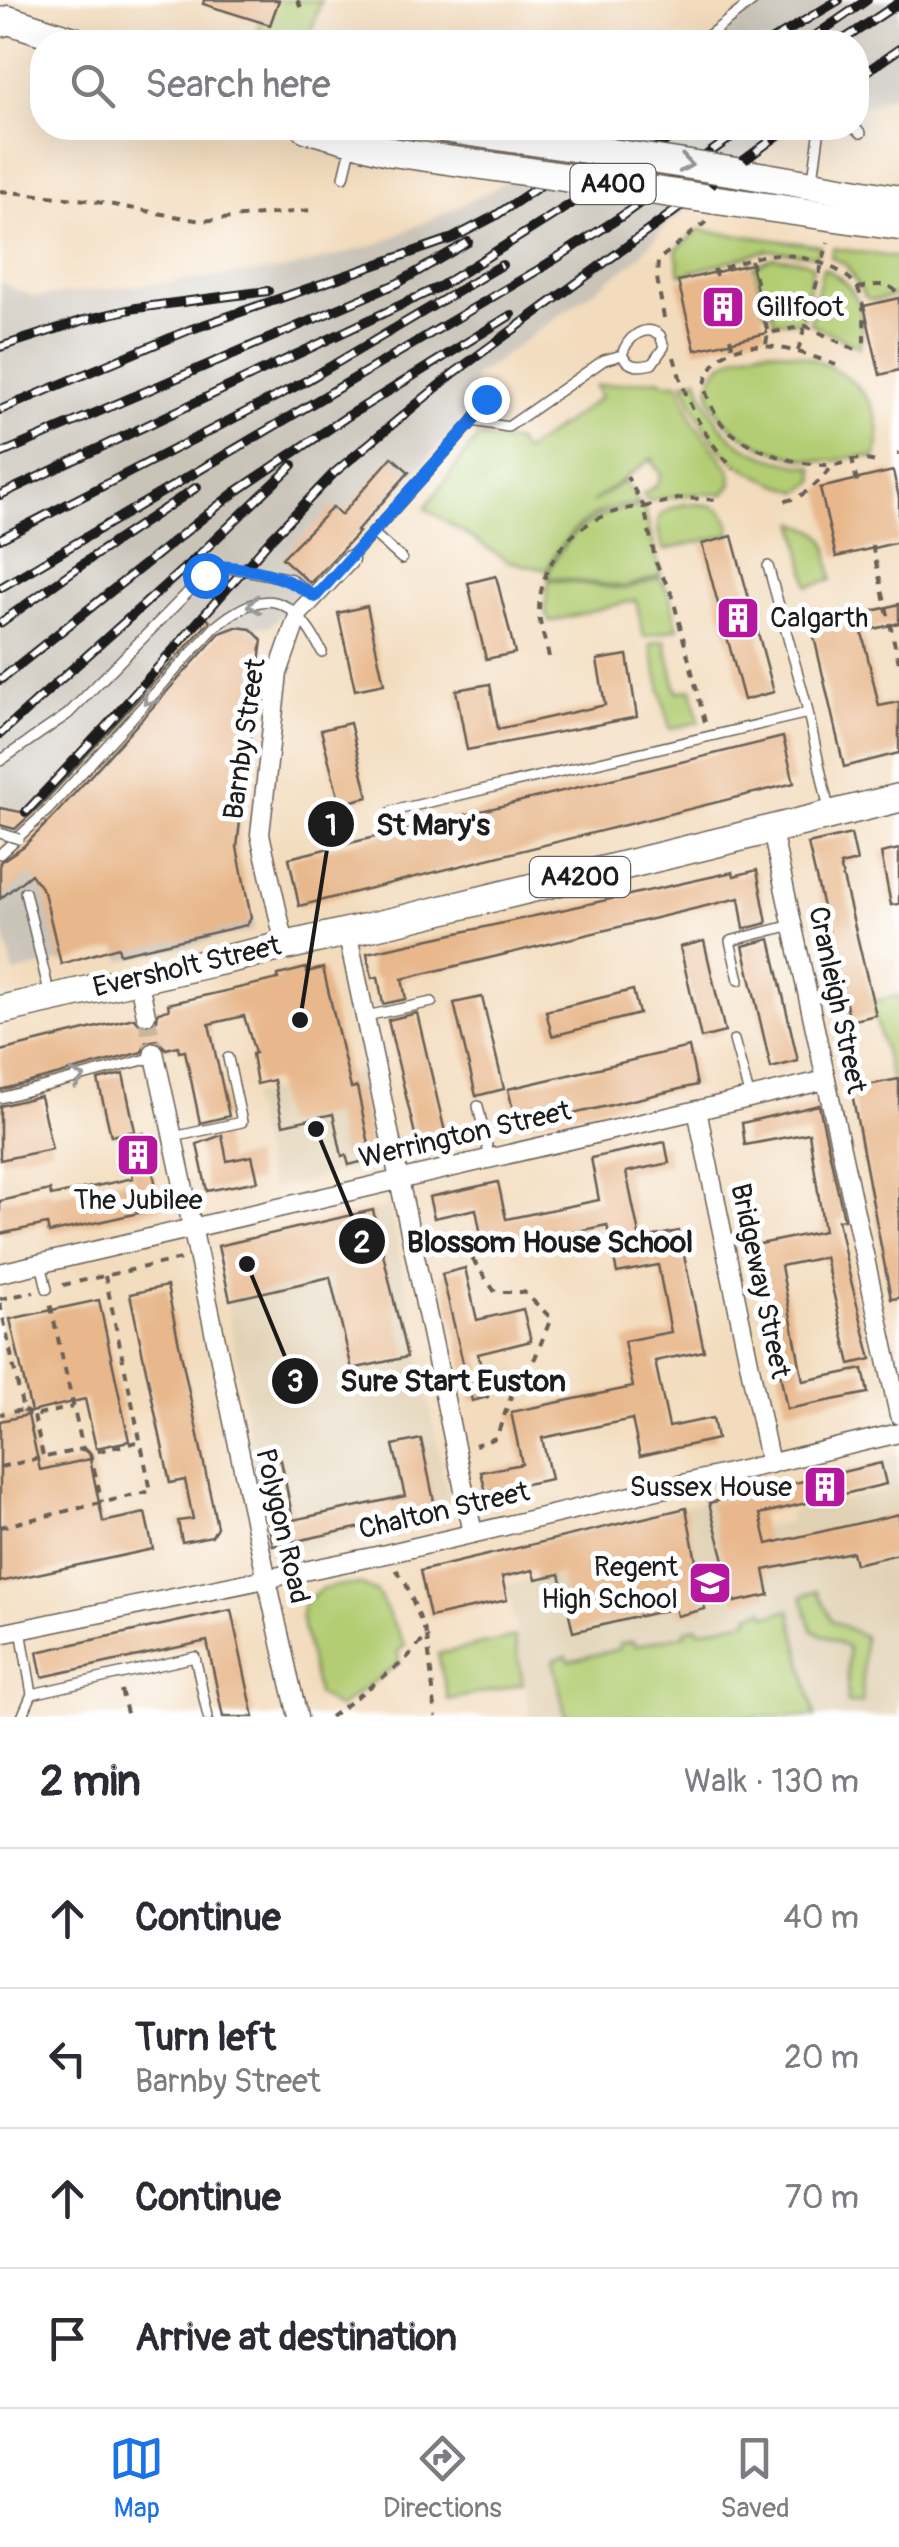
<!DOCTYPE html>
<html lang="en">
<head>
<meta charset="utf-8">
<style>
	:root { --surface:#fff; --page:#f7f7f7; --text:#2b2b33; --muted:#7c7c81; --line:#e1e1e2; --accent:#1a73e8 }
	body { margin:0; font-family:Pangolin,sans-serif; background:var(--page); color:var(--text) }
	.stop { position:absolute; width:30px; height:30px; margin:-22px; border:8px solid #1a73e8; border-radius:50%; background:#fff }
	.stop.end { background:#1a73e8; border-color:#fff; box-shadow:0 2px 10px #0008 }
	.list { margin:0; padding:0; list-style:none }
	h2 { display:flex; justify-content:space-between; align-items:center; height:130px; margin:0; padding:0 40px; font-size:42px }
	h2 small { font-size:32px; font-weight:400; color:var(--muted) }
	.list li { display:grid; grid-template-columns:65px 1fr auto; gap:30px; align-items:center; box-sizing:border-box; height:140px; padding:0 40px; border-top:2px solid var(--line) }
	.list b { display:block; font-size:38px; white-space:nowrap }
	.list p { margin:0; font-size:32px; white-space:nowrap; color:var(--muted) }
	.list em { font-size:32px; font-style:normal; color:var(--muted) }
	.icon { flex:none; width:55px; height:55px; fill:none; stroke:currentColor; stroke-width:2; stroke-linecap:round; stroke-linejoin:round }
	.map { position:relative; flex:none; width:899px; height:1717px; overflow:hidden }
	.search { position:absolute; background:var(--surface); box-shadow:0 10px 40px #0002; left:30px; right:30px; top:30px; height:110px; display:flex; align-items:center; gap:25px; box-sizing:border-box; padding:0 35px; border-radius:40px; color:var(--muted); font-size:38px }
	.sheet { height:690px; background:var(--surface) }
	nav { display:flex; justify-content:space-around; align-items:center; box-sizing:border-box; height:140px; border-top:2px solid var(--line); background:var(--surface); font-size:28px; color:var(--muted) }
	nav a { display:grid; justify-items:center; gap:5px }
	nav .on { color:var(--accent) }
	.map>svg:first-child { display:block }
	.built { fill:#e1d1b4 }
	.industrial { fill:#c9c3b8 }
	.green { fill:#b2cd73; stroke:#677448; stroke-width:2.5 }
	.building { fill:#e8b88c }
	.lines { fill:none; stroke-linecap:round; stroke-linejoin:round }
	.minor-tunnel { stroke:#c8b69d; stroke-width:18; stroke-dasharray:18 9; stroke-linecap:butt }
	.service-casing { stroke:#675f54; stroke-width:12 }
	.minor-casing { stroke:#675f54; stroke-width:21 }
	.primary-casing { stroke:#675f54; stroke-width:31 }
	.trunk-casing { stroke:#675f54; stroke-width:31 }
	.path { stroke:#675f54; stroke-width:4; stroke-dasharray:8 8; stroke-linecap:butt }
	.service { stroke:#fff; stroke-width:9 }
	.minor { stroke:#fff; stroke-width:18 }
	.primary { stroke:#fff; stroke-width:28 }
	.trunk { stroke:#fff; stroke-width:28 }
	.rail-casing { stroke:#1c1c1c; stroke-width:10 }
	.rail { stroke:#fff; stroke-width:6; stroke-dasharray:19; stroke-linecap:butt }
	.service-bridge-casing { stroke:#675f54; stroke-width:12; stroke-linecap:butt }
	.trunk-bridge-casing { stroke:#675f54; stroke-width:31; stroke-linecap:butt }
	.service-bridge { stroke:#fff; stroke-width:9 }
	.trunk-bridge { stroke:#fff; stroke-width:28 }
	.oneway { stroke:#999 }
	.route { stroke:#1a73e8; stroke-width:12 }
	.labels { text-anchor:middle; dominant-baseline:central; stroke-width:10; stroke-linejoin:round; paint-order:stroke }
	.shield { fill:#fff; stroke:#606060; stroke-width:2.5 }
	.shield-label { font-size:25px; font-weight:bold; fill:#1c1c1c }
	.poi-label { font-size:28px; fill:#1c1c1c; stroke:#fff; text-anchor:start }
	.street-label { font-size:28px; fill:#1c1c1c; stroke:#fff }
	.leader { fill:none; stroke:#1c1c1c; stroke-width:4 }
	.callout-dot { fill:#1c1c1c; stroke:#fff; stroke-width:4 }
	.mark-label { font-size:30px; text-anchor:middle; font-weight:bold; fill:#fff }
	.callout-label { font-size:30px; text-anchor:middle; font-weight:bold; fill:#1c1c1c; stroke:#fff; stroke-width:10; stroke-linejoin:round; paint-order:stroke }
</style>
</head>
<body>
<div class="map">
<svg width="899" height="1717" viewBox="0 0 899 1717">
	<rect width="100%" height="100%" fill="#fff"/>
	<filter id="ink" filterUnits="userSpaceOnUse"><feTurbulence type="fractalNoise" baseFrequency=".01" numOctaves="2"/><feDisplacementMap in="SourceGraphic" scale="20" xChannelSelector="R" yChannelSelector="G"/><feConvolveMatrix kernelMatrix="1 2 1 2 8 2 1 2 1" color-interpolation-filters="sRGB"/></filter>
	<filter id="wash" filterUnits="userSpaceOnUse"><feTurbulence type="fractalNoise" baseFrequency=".0048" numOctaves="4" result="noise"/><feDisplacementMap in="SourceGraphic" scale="40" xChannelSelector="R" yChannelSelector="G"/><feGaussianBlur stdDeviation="2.25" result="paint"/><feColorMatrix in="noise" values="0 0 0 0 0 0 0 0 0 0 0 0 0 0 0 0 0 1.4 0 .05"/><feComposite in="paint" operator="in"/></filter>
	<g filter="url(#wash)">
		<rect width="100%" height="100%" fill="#f3dcbd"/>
		<g class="built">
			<polygon points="362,1071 381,1163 270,1189 250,1096"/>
			<polygon points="389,1207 452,1518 269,1558 218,1246"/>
			<polygon points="899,1454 899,1717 530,1717 518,1635 506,1586 549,1576 542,1540 746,1491 755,1528 777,1525 790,1522 788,1512 887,1490 881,1459"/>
		</g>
		<g class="industrial">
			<polygon points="767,0 899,0 899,92 865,106 857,104 856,42 711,42"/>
			<polygon points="596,128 794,128 668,224 635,261 474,377 474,404 455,430 270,626 246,627 261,632 236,862 240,862 254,927 252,931 121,961 117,947 14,973 0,918 0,879 224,634 206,618 32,813 0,807 0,282 34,297 287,269 378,244 485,194"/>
		</g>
		<g class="green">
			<polygon points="267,0 321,0 308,42 255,41"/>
			<polygon points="698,230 821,246 816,256 768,250 680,275 676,250"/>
			<polygon points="833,248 899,258 899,295 875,300 866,298 846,265 831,257"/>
			<polygon points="774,257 804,261 813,266 803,321 774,322 772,311 765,312 762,301 767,299 770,291 759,286 754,266"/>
			<path d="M823,268C856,283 868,313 859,347L810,323Z"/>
			<path d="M761,349C819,350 896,389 875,458C855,453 849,460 831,461C809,462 783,454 763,446C704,422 682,363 761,349Z"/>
			<path d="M698,378C715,441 751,458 813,467L815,481L800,492C731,469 710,450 684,382Z"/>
			<path d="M659,379L666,383H679L694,423L731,471L732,484L724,494H695L647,501L643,494L657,485L661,475L652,461L654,457L591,503L625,481L639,504C593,506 566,530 547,570L508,561L425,508L478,437L503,442L515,441L524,452L601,397L595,386Z"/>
			<path d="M685,504C713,504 727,504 731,534L664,550C654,521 653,512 685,504Z"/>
			<path d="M644,507L661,575L625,587L547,577C565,532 596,509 644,507Z"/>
			<path d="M796,523C834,535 826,544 832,580L808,586Z"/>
			<polygon points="660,578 669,594 678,628 644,637 636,600 549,622 545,610 549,580 624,589"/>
			<polygon points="665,640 677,692 692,689 699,722 670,729 650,644"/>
			<polygon points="899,995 899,1080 892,1082 871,1002"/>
			<polygon points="343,1585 362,1585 377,1592 405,1645 398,1651 399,1663 338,1708 317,1694 301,1617 304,1602 322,1589"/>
			<polygon points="817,1591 832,1621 864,1636 862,1703 847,1703 848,1647 812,1630 802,1596"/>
			<polygon points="764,1610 766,1616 790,1610 815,1717 566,1717 553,1660 567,1656 569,1661 619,1649 619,1644 633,1641 635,1646 685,1634 685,1630 697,1627 699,1631 750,1619 749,1614"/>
			<polygon points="515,1637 523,1684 448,1700 438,1654"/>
		</g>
		<g id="blocks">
			<g class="building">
				<polygon points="204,0 279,0 270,25 203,4"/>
				<polygon points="751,264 767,333 695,350 678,281"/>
				<polygon points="899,298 899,370 880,375 864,306"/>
				<polygon points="392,457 409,472 357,531 359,532 310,583 282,558 333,507 341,515"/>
				<polygon points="893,471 899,498 899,542 836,557 820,488"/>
				<polygon points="732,536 774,692 744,700 702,544"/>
				<polygon points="496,576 515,653 486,659 468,583"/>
				<polygon points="899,604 899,623 862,632 879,706 899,702 899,753 844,767 812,628"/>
				<polygon points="367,606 384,684 355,690 338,613"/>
				<polygon points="206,618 210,621 42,804 15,829 0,825 0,808 31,814"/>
				<polygon points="236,627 251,629 262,640 259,663 250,669 251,675 257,679 237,847 251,918 247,925 120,954 118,947 61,964 44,892 31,874 0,899 0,862 24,846 54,816 220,633"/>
				<polygon points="627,655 637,717 467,750 456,690 490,684 498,729 605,705 597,660"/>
				<polygon points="350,723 368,797 340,804 321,730"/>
				<polygon points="783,737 794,783 299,906 289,858"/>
				<polygon points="851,834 857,861 840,865 876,1015 850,1021 808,844"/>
				<polygon points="899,849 899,904 891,905 881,853"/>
				<polygon points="757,870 767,923 744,929 739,898 402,979 406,999 383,1004 378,977 372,978 367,953 733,872 734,876"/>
				<polygon points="770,939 798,1061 771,1068 743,946"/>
				<polygon points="704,941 725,1032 701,1038 680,947"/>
				<polygon points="306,968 307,972 323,968 351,1088 357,1087 372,1159 349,1165 346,1155 342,1156 333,1114 283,1125 274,1080 257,1084 252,1054 255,1053 244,1016 209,1024 229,1116 200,1123 185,1051 179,1052 178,1046 166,1049 157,1040 146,1042 142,1052 0,1090 0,1051 134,1018 141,1026 150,1027 157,1020 158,1012 169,1010 168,1004 278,979 278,975"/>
				<polygon points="633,990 639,1014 552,1036 546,1011"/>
				<polygon points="482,997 504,1089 476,1096 454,1003"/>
				<polygon points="417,1013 446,1136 417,1143 388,1020"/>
				<polygon points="689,1047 697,1085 517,1127 508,1089"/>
				<polygon points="123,1074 135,1131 111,1136 98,1080"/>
				<polygon points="899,1079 899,1298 891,1299 851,1088"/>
				<polygon points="40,1096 52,1149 0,1160 0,1106"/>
				<polygon points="819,1105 844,1219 838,1220 849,1273 871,1359 850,1364 825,1257 781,1266 803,1381 863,1369 868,1393 787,1409 755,1245 824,1231 809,1133 745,1145 742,1123"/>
				<polygon points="144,1133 161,1208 49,1233 47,1224 0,1234 0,1201 50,1190 51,1196 133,1178 124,1137"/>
				<polygon points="222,1135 227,1161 252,1156 258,1181 207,1191 197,1144"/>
				<polygon points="665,1142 669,1163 626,1172 640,1239 679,1231 704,1351 655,1361 669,1427 713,1418 717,1439 640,1456 632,1419 542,1438 551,1479 486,1492 481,1472 522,1464 511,1412 633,1387 624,1341 671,1332 658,1265 617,1273 607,1225 484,1251 476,1209 434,1218 429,1197 498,1182 506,1219 599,1200 591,1158"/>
				<polygon points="373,1210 407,1357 352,1369 330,1277 230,1300 218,1246"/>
				<polygon points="465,1268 477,1320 523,1309 531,1341 478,1354 488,1397 472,1401 442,1274"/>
				<polygon points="167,1286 217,1527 212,1536 182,1542 178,1521 193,1519 185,1480 170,1483 130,1294"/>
				<polygon points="99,1300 129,1441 96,1448 85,1399 31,1412 10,1319"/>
				<polygon points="28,1415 40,1470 90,1459 103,1522 145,1513 153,1549 0,1582 0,1421"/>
				<polygon points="421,1439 436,1511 273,1546 256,1465 281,1460 293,1520 405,1496 393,1445"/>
				<polygon points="881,1463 886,1484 760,1514 767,1544 899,1514 899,1554 855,1564 852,1552 764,1570 769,1595 735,1602 709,1503"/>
				<polygon points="686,1508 705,1609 677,1616 675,1608 573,1632 560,1574 536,1579 533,1570 502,1577 507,1600 430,1617 420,1571"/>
				<polygon points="231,1610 254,1717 223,1717 207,1641 42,1677 37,1652"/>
			</g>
		</g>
	</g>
	<g filter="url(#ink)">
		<use href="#blocks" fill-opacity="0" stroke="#675f54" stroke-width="2.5"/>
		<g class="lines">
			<polyline class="minor-tunnel" points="146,1015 154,1052"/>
			<defs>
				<g id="service">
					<polyline points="700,42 754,0"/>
					<polyline points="854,128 861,133"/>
					<polyline points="344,177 352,144"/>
					<polyline points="813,179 820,128"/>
					<path d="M473,421L508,427L604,360L622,355C627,338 644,323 660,335L664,347L652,364C639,367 630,368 622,355"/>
					<polyline points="374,534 402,559"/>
					<polyline points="349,560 473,421 486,399"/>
					<polyline points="768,566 806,703 829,810"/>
					<polyline points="244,570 291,579 314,597"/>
					<polyline points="258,671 278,673"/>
					<polyline points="0,761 68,714"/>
					<polyline points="392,811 808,713"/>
					<path d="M0,854L48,810L215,627C265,585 293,595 322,652"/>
					<polyline points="25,892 50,996"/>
					<polyline points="739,980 730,941 792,925"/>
					<polyline points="366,1016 432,1002"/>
					<polyline points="734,1040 750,1098"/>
					<polyline points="0,1098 155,1057"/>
					<polyline points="478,1106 490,1159"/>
					<polyline points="173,1137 242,1122 228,1058"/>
					<polyline points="41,1263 47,1289"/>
					<polyline points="21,1630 32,1694 22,1717"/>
					<polyline points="32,1694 195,1657 208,1717"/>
				</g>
				<g id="minor">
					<polyline points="772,831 899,1415"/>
					<polyline points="347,931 473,1533"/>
					<polyline points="285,945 260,834 278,673 299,613 349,560"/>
					<polyline points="138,978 146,1015"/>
					<path d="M154,1052C204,1273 246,1496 298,1717"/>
					<polyline points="697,1110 770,1464"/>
					<polyline points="0,1273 826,1080"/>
					<polyline points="0,1634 386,1554 899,1433"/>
				</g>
				<polyline id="primary" points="0,1010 401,920 899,798"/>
				<g id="trunk">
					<polyline points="0,23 8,20 77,42"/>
					<polyline points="306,128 392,152 524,171"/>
					<polyline points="443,128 566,146"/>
					<polyline points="736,172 899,200"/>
					<polyline points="703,198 899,226"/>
				</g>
			</defs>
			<use href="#service" class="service-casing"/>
			<use href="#minor" class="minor-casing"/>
			<use href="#primary" class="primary-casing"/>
			<use href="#trunk" class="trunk-casing"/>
			<g class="path">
				<polyline points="297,0 303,10"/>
				<polyline points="0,191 86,200 201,221 312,210"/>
				<polyline points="751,260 768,333"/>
				<path d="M716,276L714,271C731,266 749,258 767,255C791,251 847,266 858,289C866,305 864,326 864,343"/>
				<path d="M858,288C873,285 888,281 899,294"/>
				<polyline points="664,318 657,278 658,260 706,222"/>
				<polyline points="730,338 733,349"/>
				<polyline points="766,344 768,333 806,326 860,352"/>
				<polyline points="798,351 828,242"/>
				<path d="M674,357C686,401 702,436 734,469"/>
				<path d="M836,365C794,349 717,322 704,388C710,402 715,418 727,429C752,451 798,466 831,465C852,464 849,455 876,462"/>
				<polyline points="897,454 899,454"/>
				<polyline points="852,458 857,483"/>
				<path d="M785,501C806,497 818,482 832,467"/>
				<polyline points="872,545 899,663"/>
				<path d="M549,657C546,643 539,625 539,611C540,551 588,509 644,507L627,477"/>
				<polyline points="705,722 672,595 656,563 644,507 682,498 721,500"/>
				<polyline points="433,1251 462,1244 495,1292 524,1292 551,1318 535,1358 516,1383 496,1438 475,1445"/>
				<polyline points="63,1285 181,1259"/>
				<polyline points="0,1299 34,1292"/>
				<polyline points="0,1303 23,1410 0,1414"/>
				<polyline points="23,1410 34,1416 73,1407"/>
				<polyline points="34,1416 43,1456"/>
				<polyline points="83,1449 90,1453 141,1441"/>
				<polyline points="90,1453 102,1502"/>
				<polyline points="0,1467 83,1449 50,1303"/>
				<polyline points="0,1527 151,1491 105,1276"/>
				<polyline points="427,1636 436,1717"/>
				<polyline points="121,1690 128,1717"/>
				<polyline points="330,1717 403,1662 427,1636 406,1584 396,1569"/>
			</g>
			<use href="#service" class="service"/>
			<use href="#minor" class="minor"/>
			<use href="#primary" class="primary"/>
			<use href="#trunk" class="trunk"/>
			<defs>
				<g id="rail">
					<polyline points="769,42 839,0"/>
					<polyline points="806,42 867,0"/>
					<polyline points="840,42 899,3"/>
					<polyline points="856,79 899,49"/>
					<polyline points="0,347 84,320 136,308 268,291"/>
					<polyline points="0,410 189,330 453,238 495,216 626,128"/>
					<polyline points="0,454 398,283 468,242"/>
					<polyline points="0,495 441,286 612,178 684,128"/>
					<polyline points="0,539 306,381 502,265"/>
					<polyline points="0,588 538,270 619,218 744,128"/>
					<polyline points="0,623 101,551 197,487"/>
					<polyline points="0,680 234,493 345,418 511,315"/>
					<polyline points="0,734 200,554 293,465"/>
					<polyline points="26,812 109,723 269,541 334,473 454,373 788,128"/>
				</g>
			</defs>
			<use href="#rail" class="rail-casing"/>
			<use href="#rail" class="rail"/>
			<defs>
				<g id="service-bridge">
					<polyline points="68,714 214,566 244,570"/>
					<polyline points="0,833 19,839"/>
				</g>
				<g id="trunk-bridge">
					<polyline points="566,146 736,172"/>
					<polyline points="524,171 703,198"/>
				</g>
			</defs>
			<use href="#service-bridge" class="service-bridge-casing"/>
			<use href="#trunk-bridge" class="trunk-bridge-casing"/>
			<use href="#service-bridge" class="service-bridge"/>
			<use href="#trunk-bridge" class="trunk-bridge"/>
		</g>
		<defs><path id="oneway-chevron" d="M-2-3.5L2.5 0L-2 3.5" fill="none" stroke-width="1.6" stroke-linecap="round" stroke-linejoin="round" transform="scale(2.5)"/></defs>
		<g class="oneway">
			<use href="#oneway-chevron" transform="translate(686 164) rotate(9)"/>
			<use href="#oneway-chevron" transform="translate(254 605) rotate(171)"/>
			<use href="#oneway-chevron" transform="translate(149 699) rotate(132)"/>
			<use href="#oneway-chevron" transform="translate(78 1078) rotate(-14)"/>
		</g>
	</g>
	<g class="lines" filter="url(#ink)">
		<path class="route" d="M205,575L214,566C253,568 284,574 315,597L473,421L486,399"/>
	</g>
	<defs>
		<symbol id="building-square" viewBox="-11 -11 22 22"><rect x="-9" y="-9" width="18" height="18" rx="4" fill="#b5179e" stroke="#fff"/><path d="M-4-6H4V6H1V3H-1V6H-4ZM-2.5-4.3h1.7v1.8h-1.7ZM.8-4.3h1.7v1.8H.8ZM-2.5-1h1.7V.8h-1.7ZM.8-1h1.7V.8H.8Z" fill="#fff"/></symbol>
		<symbol id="school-square" viewBox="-11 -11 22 22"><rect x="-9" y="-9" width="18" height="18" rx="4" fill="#b5179e" stroke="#fff"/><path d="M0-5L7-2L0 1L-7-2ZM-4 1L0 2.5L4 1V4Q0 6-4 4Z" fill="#fff"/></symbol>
	</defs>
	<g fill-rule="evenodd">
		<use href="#building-square" x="698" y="282" width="50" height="50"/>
		<use href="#building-square" x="713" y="593" width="50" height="50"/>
		<use href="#building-square" x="113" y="1130" width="50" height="50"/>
		<use href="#building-square" x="800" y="1462" width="50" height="50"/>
		<use href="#school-square" x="685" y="1558" width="50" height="50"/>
	</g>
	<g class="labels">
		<g class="shield">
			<rect x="570.5" y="164" width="85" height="40" rx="8"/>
			<rect x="530" y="857" width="100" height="40" rx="8"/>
		</g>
		<g class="shield-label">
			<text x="613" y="184">A400</text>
			<text x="580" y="877">A4200</text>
		</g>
		<g class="poi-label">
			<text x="756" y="307">Gillfoot</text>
			<text x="770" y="618">Calgarth</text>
			<text x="138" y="1200" text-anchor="middle">The Jubilee</text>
			<text x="792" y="1487" text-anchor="end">Sussex House</text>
			<text x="678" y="1567" text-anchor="end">Regent<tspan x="678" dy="32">High School</tspan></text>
		</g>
		<g class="street-label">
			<text transform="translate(245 739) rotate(-82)">Barnby Street</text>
			<text transform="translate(187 967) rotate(-13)">Eversholt Street</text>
			<text transform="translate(837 1000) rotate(78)">Cranleigh Street</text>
			<text transform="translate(465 1135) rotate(-13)">Werrington Street</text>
			<text transform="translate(760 1281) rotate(78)">Bridgeway Street</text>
			<text transform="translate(444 1511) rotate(-13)">Chalton Street</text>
			<text transform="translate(282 1526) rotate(77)">Polygon Road</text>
		</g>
	</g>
	<path class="leader" d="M300 1020L331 824M316 1129L362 1241M247 1264L295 1381"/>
	<g class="callout-dot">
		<circle cx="300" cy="1020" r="10"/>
		<circle cx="316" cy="1129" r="10"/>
		<circle cx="247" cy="1264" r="10"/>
		<circle cx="331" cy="824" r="25"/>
		<circle cx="362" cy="1241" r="25"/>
		<circle cx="295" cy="1381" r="25"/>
	</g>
	<g class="mark-label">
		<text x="331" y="835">1</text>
		<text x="362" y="1252">2</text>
		<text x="295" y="1391">3</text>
	</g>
	<g class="callout-label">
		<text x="433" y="835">St Mary's</text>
		<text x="550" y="1252">Blossom House School</text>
		<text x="453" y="1391">Sure Start Euston</text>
	</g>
</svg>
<div class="stop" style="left:205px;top:575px"></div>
<div class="stop end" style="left:486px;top:399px"></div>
<div class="search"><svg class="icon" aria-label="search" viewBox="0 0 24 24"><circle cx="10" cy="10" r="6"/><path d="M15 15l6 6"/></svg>Search here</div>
</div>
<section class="sheet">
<h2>2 min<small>Walk · 130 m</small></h2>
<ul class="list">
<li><svg class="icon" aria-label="ahead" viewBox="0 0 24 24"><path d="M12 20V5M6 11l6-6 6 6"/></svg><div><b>Continue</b></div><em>40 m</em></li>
<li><svg class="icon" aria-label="left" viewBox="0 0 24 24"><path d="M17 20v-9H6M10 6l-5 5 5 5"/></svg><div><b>Turn left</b><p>Barnby Street</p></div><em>20 m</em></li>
<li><svg class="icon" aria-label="ahead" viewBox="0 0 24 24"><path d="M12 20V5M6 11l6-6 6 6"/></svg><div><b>Continue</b></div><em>70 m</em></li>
<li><svg class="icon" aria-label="arrive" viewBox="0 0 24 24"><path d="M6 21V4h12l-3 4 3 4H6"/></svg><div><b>Arrive at destination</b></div></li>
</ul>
</section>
<nav>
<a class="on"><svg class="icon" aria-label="map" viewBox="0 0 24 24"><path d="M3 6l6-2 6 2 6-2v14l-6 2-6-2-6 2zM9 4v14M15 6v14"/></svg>Map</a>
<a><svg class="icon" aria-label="directions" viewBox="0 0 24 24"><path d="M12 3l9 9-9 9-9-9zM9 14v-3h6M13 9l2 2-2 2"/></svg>Directions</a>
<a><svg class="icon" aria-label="saved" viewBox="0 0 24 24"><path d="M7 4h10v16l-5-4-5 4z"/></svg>Saved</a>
</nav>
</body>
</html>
